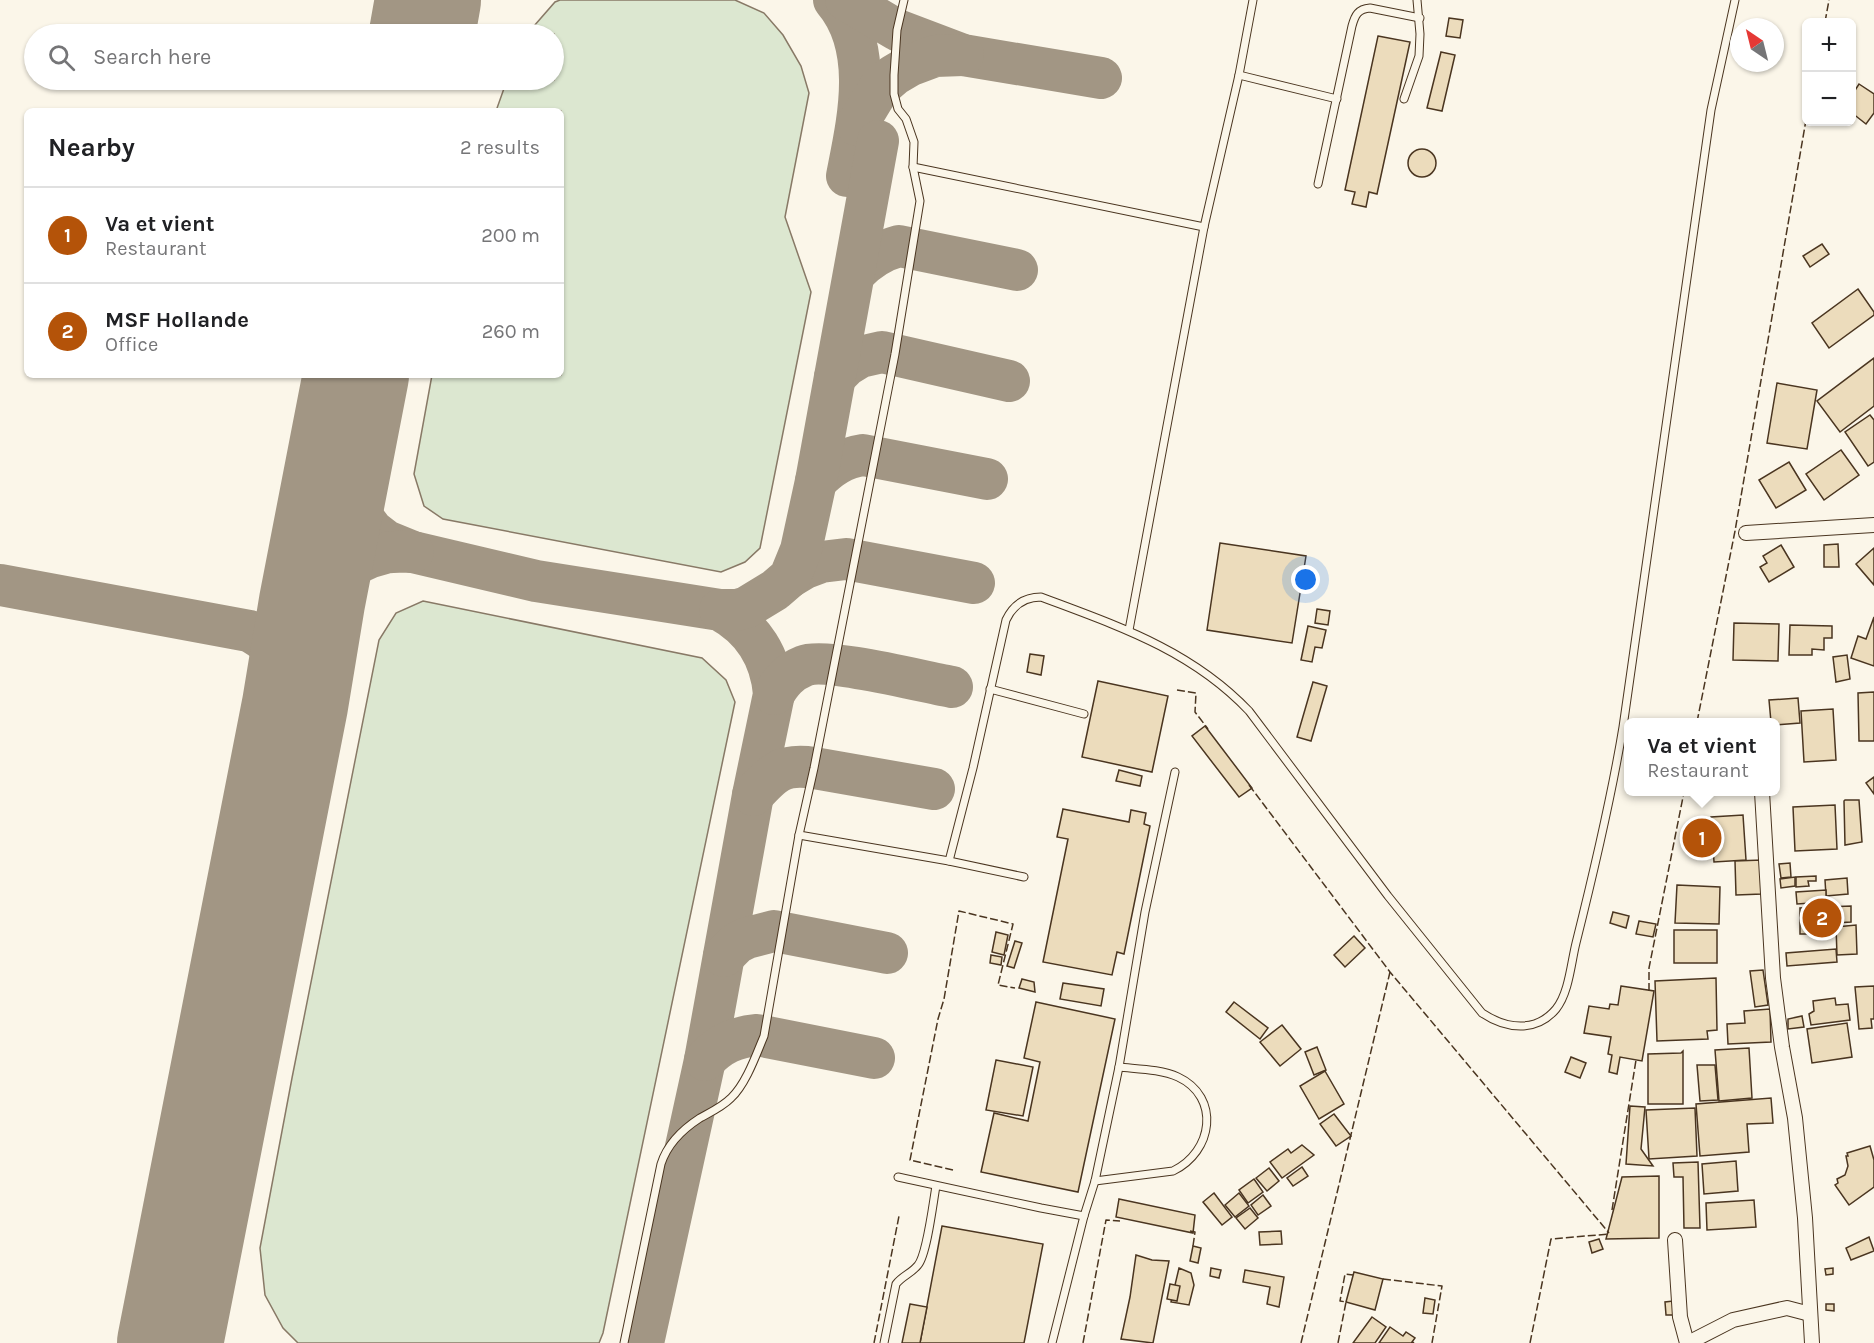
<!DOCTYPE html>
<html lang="en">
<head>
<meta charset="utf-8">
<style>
	:root { --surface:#fff; --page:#f2f2f2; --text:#202124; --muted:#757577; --line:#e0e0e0; --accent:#b45309 }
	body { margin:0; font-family:Karla,sans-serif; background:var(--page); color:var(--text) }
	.controls { position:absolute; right:18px; top:18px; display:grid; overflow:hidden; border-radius:9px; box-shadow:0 2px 4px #0004 }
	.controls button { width:54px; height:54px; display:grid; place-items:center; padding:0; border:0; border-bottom:2px solid var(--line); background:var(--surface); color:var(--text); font:30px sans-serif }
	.compass { position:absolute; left:1730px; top:18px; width:54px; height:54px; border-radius:50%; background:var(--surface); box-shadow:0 2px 4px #0004; rotate:325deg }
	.you { position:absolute; left:1306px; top:580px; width:21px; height:21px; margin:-15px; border:4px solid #fff; border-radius:50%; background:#1a73e8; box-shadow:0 0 0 9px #1a73e833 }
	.badge { display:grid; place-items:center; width:39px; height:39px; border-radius:50%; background:var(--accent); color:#fff; font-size:20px; font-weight:700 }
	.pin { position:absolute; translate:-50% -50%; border:3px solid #fff; box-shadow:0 2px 6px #0006 }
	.popup { position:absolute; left:1624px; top:718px; width:156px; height:78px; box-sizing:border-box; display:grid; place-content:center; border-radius:9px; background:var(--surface); filter:drop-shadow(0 2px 4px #0005); font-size:20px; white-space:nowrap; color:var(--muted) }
	.popup b { font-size:22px; color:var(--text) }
	.popup::after { content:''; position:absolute; left:50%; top:100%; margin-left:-12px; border:12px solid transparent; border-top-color:var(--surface) }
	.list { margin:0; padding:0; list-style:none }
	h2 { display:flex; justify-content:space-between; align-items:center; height:78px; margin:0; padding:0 24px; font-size:26px }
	h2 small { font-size:20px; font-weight:400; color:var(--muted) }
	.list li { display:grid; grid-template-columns:39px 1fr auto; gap:18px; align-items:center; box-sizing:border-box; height:96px; padding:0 24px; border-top:2px solid var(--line) }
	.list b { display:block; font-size:22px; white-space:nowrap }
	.list p { margin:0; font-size:20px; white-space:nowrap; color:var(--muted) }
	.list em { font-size:20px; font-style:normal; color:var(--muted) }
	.icon { flex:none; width:33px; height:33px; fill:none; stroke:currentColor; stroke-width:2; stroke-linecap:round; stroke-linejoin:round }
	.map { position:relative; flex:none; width:1874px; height:1343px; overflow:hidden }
	.search { position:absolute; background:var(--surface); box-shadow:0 2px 4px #0004; left:24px; top:24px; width:540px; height:66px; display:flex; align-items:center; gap:15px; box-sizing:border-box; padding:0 21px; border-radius:33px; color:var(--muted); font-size:22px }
	.panel { position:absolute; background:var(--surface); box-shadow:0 2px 4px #0004; left:24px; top:108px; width:540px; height:270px; border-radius:9px }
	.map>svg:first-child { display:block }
	.green { fill:#dce7d0; stroke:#887966; stroke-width:1.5 }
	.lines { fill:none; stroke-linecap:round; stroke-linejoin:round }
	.taxiway { stroke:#a29684; stroke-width:42 }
	.runway { stroke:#a29684; stroke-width:106 }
	.building { fill:#ecdcbc; stroke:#4a3520; stroke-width:1.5 }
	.service-casing { stroke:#4a3520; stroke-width:9 }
	.minor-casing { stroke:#4a3520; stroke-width:16 }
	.service { stroke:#fbf6e9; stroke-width:7 }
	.minor { stroke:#fbf6e9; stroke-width:14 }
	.fence { stroke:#4a3520; stroke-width:1.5; stroke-dasharray:8 3; stroke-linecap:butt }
</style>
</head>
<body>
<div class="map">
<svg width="1874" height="1343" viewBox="0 0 1874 1343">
	<rect width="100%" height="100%" fill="#fbf6e9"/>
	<g class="green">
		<polygon points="560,0 735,0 764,13 783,35 801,66 809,93 785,217 811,292 760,548 745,562 721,572 443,519 424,506 414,474 432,375 561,375 561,111 496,111 507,80 554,80 554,34 527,34 555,2"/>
		<polygon points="423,601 702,658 726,680 735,702 603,1333 599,1343 298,1343 283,1328 265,1295 260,1248 292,1078 379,640 396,613"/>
	</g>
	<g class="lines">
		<g class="taxiway">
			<path d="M834,0C875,48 858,120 847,176"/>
			<polyline points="846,0 897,30 963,55 1101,78"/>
			<polyline points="423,26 436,0"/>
			<polyline points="857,125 880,87 894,75 911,65 935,56 963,55"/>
			<path d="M855,273C868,259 881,251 899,246L1017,270"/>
			<polyline points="835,377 847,365 860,357 882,352 1009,381"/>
			<path d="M338,467L347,497L373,531L386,541L413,552L536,581L720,610C753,628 771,657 774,694L753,795L705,1060L643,1343"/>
			<path d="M816,481C830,467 843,458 863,455L987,479"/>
			<polyline points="790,577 805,568 821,562 846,559 974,583"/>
			<path d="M0,585L249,631C285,651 289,667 295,705"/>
			<polyline points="720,610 737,610 747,607 775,590 790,577 801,550 816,481 878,141"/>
			<path d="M309,619C327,586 345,562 385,553C393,551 404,552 413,552"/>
			<path d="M774,694C781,682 789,672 804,666C825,657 924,682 952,687"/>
			<path d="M753,795C773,773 782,763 814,768L934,789"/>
			<polyline points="724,956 737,943 747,938 774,931 887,953"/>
			<path d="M705,1060C720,1044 735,1037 757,1035L874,1058"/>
			<polyline points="154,1343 178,1304"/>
		</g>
		<g class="runway">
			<polyline points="422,34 428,0"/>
			<polyline points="170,1343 295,705 312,602 356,375"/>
		</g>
	</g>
	<g class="building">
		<polygon points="1449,18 1463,20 1460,38 1446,36"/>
		<polygon points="1378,36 1410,42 1377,194 1369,192 1366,207 1352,204 1355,192 1345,190"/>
		<polygon points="1441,52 1455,55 1442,111 1427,108"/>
		<polygon points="1859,84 1874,94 1874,113 1866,124 1852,113 1852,95"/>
		<circle cx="1422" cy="163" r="14"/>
		<polygon points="1822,244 1829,254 1810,267 1803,256"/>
		<polygon points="1858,289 1874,312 1874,315 1829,348 1812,323"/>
		<polygon points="1874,358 1874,406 1840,432 1817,401"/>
		<polygon points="1777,383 1817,390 1807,449 1767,443"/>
		<polygon points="1870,415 1874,420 1874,462 1868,466 1845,432"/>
		<polygon points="1841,450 1859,475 1824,500 1806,474"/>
		<polygon points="1789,462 1806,490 1776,508 1759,480"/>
		<polygon points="1220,543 1306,556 1292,643 1207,630"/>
		<polygon points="1838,544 1839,567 1824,567 1824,545"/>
		<polygon points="1781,545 1794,567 1769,582 1760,567 1767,563 1763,556"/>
		<polygon points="1874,548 1874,585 1856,564"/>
		<polygon points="1317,609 1330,611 1328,625 1315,623"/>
		<polygon points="1874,617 1874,666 1851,658 1858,636 1866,639"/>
		<polygon points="1734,623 1779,624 1778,661 1733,660"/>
		<polygon points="1790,625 1832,626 1832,638 1824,638 1824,650 1812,649 1812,655 1789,655"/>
		<polygon points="1308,626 1326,630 1322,648 1315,647 1312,662 1301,660"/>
		<polygon points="1030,654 1044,656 1041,675 1027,672"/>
		<polygon points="1847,655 1850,679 1836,682 1833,657"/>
		<polygon points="1098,681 1168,696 1152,772 1082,757"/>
		<polygon points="1313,682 1327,686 1311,741 1297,737"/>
		<polygon points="1874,692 1874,741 1859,741 1858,693"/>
		<polygon points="1798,698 1800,723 1776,725 1776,722 1771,722 1769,700"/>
		<polygon points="1833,709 1836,760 1804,762 1801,711"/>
		<polygon points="1205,726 1252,788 1239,797 1192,736"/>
		<polygon points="1119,770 1142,776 1140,786 1116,781"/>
		<polygon points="1874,777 1874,794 1866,783"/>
		<polygon points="1845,800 1859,800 1862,842 1845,845 1844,801"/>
		<polygon points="1835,805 1837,849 1795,851 1793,807"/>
		<polygon points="1063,809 1129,822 1131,810 1146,813 1144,824 1150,826 1124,954 1117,952 1112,975 1043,962 1068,839 1057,837"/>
		<polygon points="1743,815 1746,860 1714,862 1711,817"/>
		<polygon points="1762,860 1762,894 1736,895 1735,861"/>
		<polygon points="1790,863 1791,877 1781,878 1779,864"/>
		<polygon points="1816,876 1816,881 1808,881 1809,886 1796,887 1796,877"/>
		<polygon points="1795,877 1795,886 1781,888 1780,879"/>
		<polygon points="1847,878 1848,894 1826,896 1825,880"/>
		<polygon points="1677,885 1720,887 1719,924 1675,923"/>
		<polygon points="1826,890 1826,902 1797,904 1796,892"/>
		<polygon points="1851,906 1851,922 1834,923 1834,928 1808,929 1808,934 1800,934 1800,908"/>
		<polygon points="1613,912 1629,916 1626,928 1610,923"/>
		<polygon points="1639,921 1656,924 1653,937 1636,934"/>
		<polygon points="1856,925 1857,954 1837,955 1836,927"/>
		<rect x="1674" y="930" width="43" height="33"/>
		<polygon points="996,932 1008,935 1004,955 992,952"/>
		<polygon points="1354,936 1365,948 1345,967 1334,955"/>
		<polygon points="1015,941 1022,943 1014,968 1007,966"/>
		<polygon points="1836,949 1837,962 1787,966 1786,953"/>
		<polygon points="991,955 1002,957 1001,965 990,963"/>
		<polygon points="1763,970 1768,1005 1755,1007 1750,971"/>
		<polygon points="1716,978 1717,1030 1707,1031 1708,1039 1657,1041 1655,981"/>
		<polygon points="1022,979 1034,982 1035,992 1019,988"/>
		<polygon points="1063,983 1104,989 1101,1006 1060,999"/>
		<polygon points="1621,986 1654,991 1642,1061 1620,1057 1617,1074 1609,1072 1612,1055 1608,1054 1611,1037 1584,1033 1589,1006 1609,1009 1610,1004 1618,1005"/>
		<polygon points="1874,986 1874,1019 1871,1019 1872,1028 1859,1029 1855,987"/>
		<polygon points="1835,998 1836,1005 1848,1004 1850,1020 1811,1025 1809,1014 1814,1011 1813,1001"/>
		<polygon points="1036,1002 1115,1019 1078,1192 981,1172 994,1113 1028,1121 1040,1062 1024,1058"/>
		<polygon points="1234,1002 1268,1028 1260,1039 1226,1012"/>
		<polygon points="1770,1009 1771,1042 1728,1044 1727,1024 1745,1023 1744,1011"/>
		<polygon points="1802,1016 1804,1027 1788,1029 1788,1019"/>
		<polygon points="1847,1023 1852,1057 1812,1063 1807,1029"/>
		<polygon points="1282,1025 1301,1049 1280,1066 1260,1042"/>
		<polygon points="1317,1047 1326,1070 1314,1075 1305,1052"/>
		<polygon points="1749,1048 1752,1098 1719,1101 1715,1050"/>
		<polygon points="1683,1051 1683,1104 1648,1104 1648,1054 1681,1053"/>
		<polygon points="1571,1057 1586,1063 1580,1078 1565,1072"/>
		<polygon points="996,1060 1033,1067 1023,1116 986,1110"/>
		<polygon points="1697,1065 1715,1065 1718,1100 1700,1101"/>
		<polygon points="1325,1071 1344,1104 1319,1119 1300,1086"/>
		<polygon points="1771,1098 1773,1123 1747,1124 1749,1152 1700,1156 1696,1104"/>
		<polygon points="1630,1106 1645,1107 1641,1149 1653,1166 1626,1164"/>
		<polygon points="1695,1108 1697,1156 1649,1159 1646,1110"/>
		<polygon points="1334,1114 1351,1136 1336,1146 1320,1124"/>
		<polygon points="1302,1145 1314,1155 1282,1178 1270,1162 1288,1149 1291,1153"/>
		<polygon points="1870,1146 1874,1160 1874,1187 1849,1205 1835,1185 1838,1183 1837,1179 1845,1175 1848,1166 1846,1156 1848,1156 1847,1153"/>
		<polygon points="1736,1161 1738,1191 1704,1194 1702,1164"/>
		<polygon points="1698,1162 1700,1228 1684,1228 1683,1177 1674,1177 1673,1163"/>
		<polygon points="1302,1167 1308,1176 1293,1186 1287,1178"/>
		<polygon points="1269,1168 1279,1181 1267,1191 1256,1178"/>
		<polygon points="1659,1176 1659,1238 1606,1239 1622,1177"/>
		<polygon points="1254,1179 1263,1192 1248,1203 1239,1190"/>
		<polygon points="1214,1193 1232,1217 1222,1225 1203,1202"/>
		<polygon points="1239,1193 1249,1206 1235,1217 1225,1205"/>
		<polygon points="1263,1195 1271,1206 1258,1215 1251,1205"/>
		<polygon points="1119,1199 1195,1215 1193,1233 1116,1217"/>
		<polygon points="1754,1200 1756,1227 1707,1230 1706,1203"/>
		<polygon points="1250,1208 1258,1218 1245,1229 1236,1218"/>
		<polygon points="942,1226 1043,1244 1024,1343 920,1343"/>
		<polygon points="1281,1231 1282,1244 1260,1245 1259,1232"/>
		<polygon points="1869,1237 1874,1251 1851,1260 1846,1248"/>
		<polygon points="1599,1239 1603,1249 1592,1253 1589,1242"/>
		<polygon points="1193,1246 1201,1248 1198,1263 1190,1261"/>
		<polygon points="1136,1255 1152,1260 1169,1261 1153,1343 1121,1339 1130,1297"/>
		<polygon points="1179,1268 1191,1273 1194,1285 1189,1305 1171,1302"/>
		<polygon points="1211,1268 1221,1270 1219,1278 1210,1276"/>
		<polygon points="1833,1268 1833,1274 1826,1275 1825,1269"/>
		<polygon points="1245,1270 1284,1277 1279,1307 1267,1304 1270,1287 1243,1282"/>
		<polygon points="1354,1272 1383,1279 1375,1310 1346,1302"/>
		<polygon points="1170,1284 1180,1286 1177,1301 1167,1299"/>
		<polygon points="1425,1298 1435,1300 1433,1314 1423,1313"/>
		<polygon points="1673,1301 1674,1315 1666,1315 1665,1302"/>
		<polygon points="910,1304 927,1307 920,1343 902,1343"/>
		<polygon points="1826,1304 1834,1304 1834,1311 1826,1310"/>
		<polygon points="1372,1317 1386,1327 1375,1343 1353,1343"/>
		<polygon points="1390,1327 1403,1336 1406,1332 1415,1338 1412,1342 1414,1343 1379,1343"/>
	</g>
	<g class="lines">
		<defs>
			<g id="service">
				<polyline points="1239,75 1337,99"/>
				<polyline points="1404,99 1419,56 1420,34 1417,0"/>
				<polyline points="913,167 1204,227"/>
				<path d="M1318,184L1352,26C1355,15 1358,9 1370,8L1420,18"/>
				<polyline points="1129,630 1204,227 1239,75 1253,0"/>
				<polyline points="990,689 1084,714"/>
				<polyline points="799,835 949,861 1024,877"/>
				<path d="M949,861L973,768L1006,620C1013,605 1024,597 1041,597C1118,626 1191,650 1249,711L1388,896L1482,1013C1506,1029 1536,1033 1556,1009C1569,993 1571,963 1576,943C1594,871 1611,800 1623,727L1711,110L1735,0"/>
				<polyline points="898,1177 1041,1208 1084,1216"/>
				<path d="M1095,1181L1173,1171C1213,1152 1221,1097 1178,1077C1161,1069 1137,1069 1119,1067"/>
				<path d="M624,1343L661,1164C667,1145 683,1129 700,1118C711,1112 722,1107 731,1098C746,1084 756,1055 764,1036L799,835L814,768L895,354L920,201L913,167L914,142L906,119L898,109L894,94V75L897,30L904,0"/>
				<path d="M884,1343L896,1284C902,1276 912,1273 918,1265C927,1254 933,1203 936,1186"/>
				<polyline points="1052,1343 1084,1216 1095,1181 1119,1067 1145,912 1175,772"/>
			</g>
			<g id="minor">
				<polyline points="1746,533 1874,525"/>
				<polyline points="1762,792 1773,978 1782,1047 1795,1118 1805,1218 1812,1343"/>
				<polyline points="1675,1240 1680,1317 1687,1343"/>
				<polyline points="1688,1343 1733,1320 1787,1308 1810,1314"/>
			</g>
		</defs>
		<use href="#service" class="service-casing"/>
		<use href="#minor" class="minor-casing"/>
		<use href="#service" class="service"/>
		<use href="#minor" class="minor"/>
		<g class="fence">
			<polyline points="1825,22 1829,0"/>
			<polyline points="1177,690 1196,693 1195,712 1208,729"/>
			<polyline points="1697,722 1735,531 1806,120"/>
			<polyline points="1249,785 1390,972 1609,1233"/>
			<polyline points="1649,991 1649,968 1684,792"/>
			<polyline points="953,1170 910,1160 938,1019 944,999 959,911 1013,924 998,985 1015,988"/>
			<polyline points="1612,1210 1636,1060"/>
			<polyline points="1190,1231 1195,1232 1193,1246"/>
			<polyline points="1383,1279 1442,1286 1432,1343"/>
			<polyline points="874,1343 899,1216"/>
			<polyline points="1083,1343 1106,1220 1120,1221"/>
			<polyline points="1301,1343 1390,972"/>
			<polyline points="1338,1343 1346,1302 1340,1301 1345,1274 1353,1275"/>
			<polyline points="1530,1343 1551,1239 1609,1234"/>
		</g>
	</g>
</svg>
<div class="controls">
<button>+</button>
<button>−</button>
</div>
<svg class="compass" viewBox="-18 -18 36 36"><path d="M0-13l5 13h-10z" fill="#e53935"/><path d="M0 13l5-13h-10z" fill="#757577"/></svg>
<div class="you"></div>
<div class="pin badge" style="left:1702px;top:838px">1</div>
<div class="popup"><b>Va et vient</b>Restaurant</div>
<div class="pin badge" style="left:1822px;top:918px">2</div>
<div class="search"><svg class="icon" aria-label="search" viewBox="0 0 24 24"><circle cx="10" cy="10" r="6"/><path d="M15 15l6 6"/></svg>Search here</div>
<section class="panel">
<h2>Nearby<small>2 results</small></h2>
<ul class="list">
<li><span class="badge">1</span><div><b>Va et vient</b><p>Restaurant</p></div><em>200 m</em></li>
<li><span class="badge">2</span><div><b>MSF Hollande</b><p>Office</p></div><em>260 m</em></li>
</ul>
</section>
</div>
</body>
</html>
